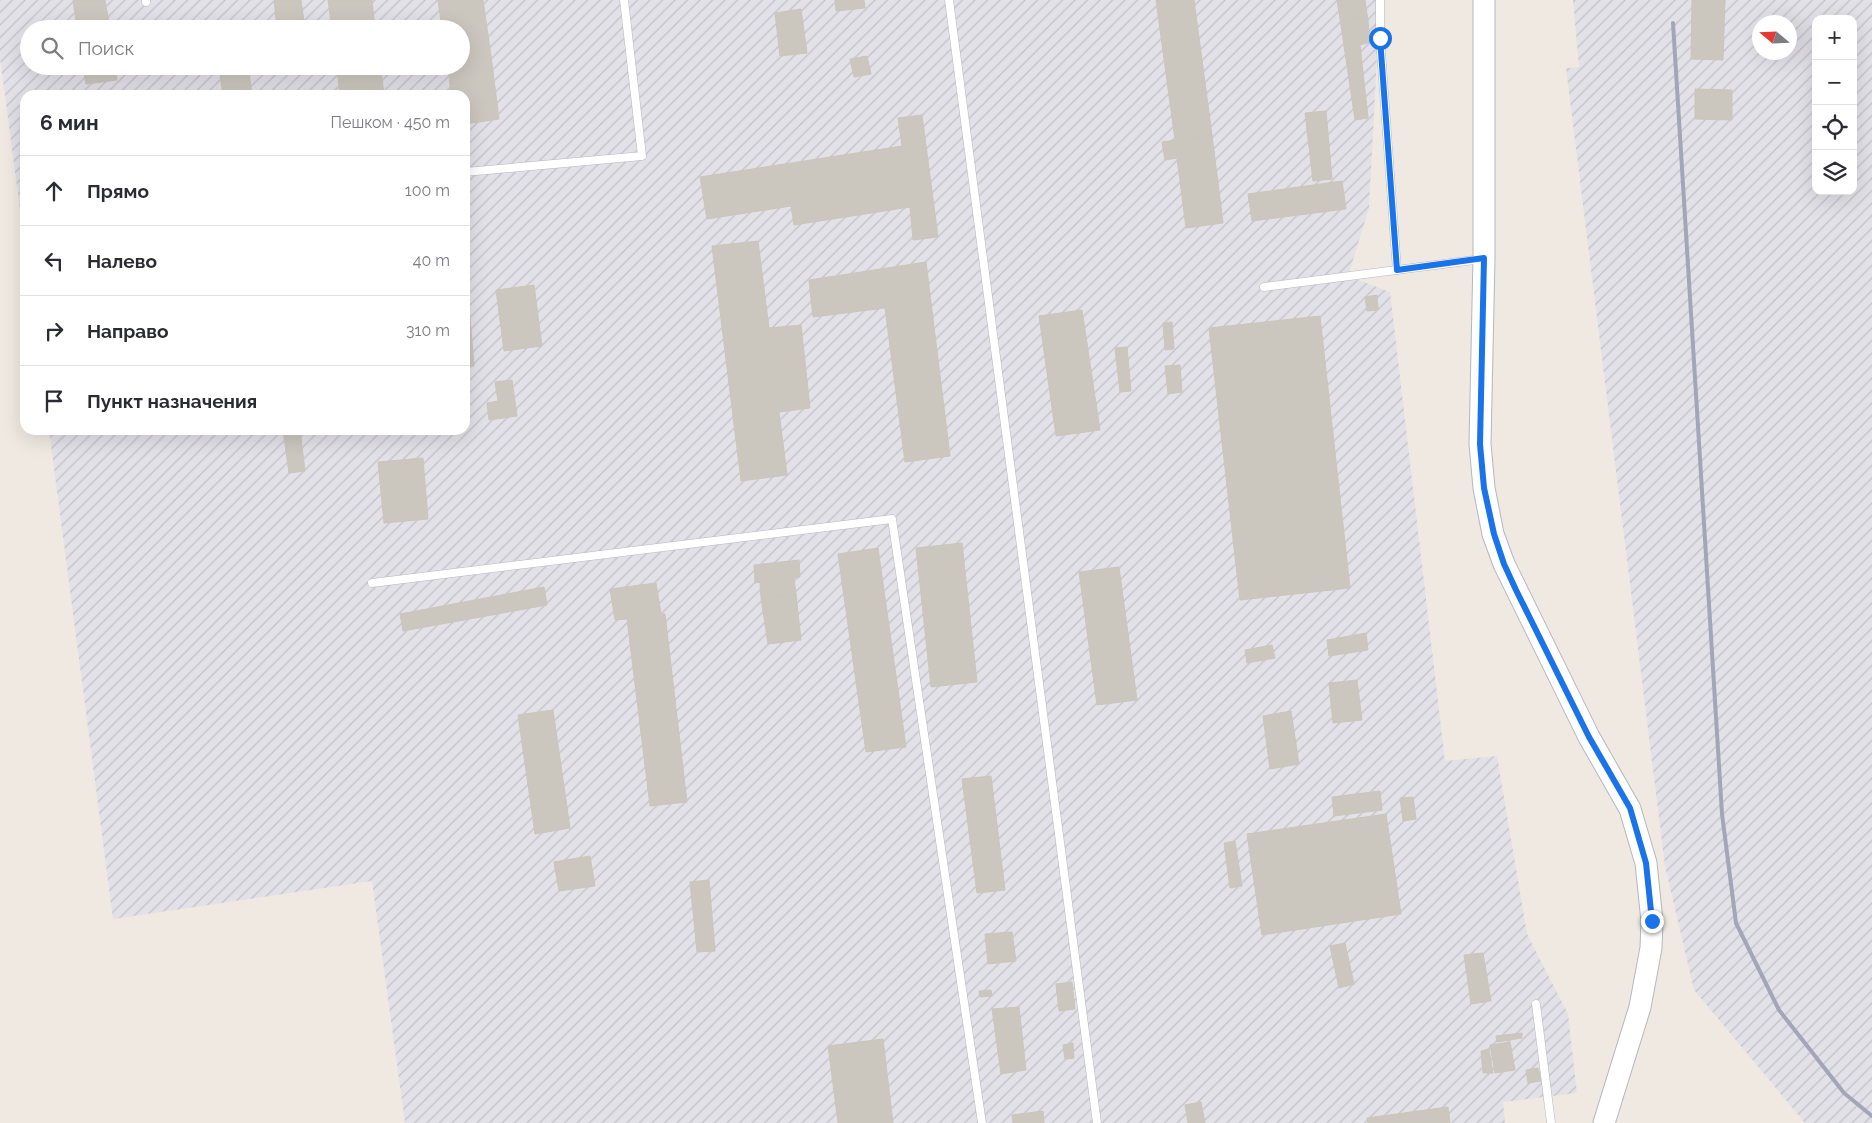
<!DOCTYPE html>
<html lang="ru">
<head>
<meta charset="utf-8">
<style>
	:root { --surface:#fff; --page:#f7f7f7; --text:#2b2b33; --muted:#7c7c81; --line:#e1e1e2 }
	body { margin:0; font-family:Raleway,sans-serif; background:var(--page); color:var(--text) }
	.controls { position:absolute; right:15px; top:15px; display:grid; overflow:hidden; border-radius:10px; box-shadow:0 5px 20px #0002 }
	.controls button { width:45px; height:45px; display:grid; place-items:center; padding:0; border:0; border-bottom:1px solid var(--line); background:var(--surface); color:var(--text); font:25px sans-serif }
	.compass { position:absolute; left:1752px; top:15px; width:45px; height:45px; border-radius:50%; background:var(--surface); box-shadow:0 5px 20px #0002; rotate:289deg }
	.stop { position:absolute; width:15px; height:15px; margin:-11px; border:4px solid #1a73e8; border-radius:50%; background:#fff }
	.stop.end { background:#1a73e8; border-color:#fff; box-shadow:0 1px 5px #0008 }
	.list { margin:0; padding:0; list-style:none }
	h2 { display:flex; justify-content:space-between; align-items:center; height:65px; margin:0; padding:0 20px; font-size:21px }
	h2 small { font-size:16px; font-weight:400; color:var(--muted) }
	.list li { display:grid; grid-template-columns:32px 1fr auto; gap:15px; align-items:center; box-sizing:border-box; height:70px; padding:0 20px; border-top:1px solid var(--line) }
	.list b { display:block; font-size:19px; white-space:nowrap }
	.list em { font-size:16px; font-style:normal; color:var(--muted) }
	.icon { flex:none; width:28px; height:28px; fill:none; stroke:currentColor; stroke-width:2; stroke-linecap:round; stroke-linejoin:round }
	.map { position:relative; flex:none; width:1872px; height:1123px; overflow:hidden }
	.search { position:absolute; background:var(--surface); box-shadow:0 5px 20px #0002; left:20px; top:20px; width:450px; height:55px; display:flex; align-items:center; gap:12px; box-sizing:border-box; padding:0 18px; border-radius:28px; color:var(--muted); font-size:19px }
	.panel { position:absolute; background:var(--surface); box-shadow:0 5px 20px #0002; left:20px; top:90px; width:450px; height:345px; border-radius:15px }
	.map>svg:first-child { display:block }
	.industrial { fill:url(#industrial-furrows); fill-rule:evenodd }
	.building { fill:#cbc7bf; stroke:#cbc5ba }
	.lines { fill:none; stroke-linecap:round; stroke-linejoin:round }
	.lane-casing { stroke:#b4b7c1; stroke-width:9 }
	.secondary-casing { stroke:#b4b7c1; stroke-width:23 }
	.lane { stroke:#fff; stroke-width:8 }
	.secondary { stroke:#fff; stroke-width:21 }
	.rail { stroke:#a3a6b8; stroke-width:4 }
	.route { stroke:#1a73e8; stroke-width:6 }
</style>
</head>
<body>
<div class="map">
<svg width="1872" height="1123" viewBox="0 0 1872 1123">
	<defs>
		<pattern id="industrial-furrows" width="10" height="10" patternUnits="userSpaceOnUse" patternTransform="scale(1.25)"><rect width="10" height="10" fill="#e3e1e8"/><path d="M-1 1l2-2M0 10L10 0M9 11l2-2" fill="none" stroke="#c3c1c7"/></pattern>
	</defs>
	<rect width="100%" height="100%" fill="#efe9e1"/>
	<g class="industrial">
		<path d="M0,0H1380L1369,208L1348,276L1390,292L1445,761L1497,756L1527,934L1568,1014L1577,1093L1503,1102L1505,1123H405L372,881L113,919L49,430H465V95H25V248L0,58ZM29,29H461V66H29Z"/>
		<path d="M1573,0H1872V1123H1805L1694,990L1665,866L1566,68L1579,67ZM1816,19H1853V191H1816ZM1760,22H1790V52H1760Z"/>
	</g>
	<g class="building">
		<polygon points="73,0 105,0 110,29 77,29"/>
		<polygon points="274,0 301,0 305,29 277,29"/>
		<polygon points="328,0 372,0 375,29 332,29"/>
		<polygon points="438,0 483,0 491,56 461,60 461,29 442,29"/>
		<polygon points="835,0 864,0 865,8 836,11"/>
		<polygon points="1156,0 1194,0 1212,135 1175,140"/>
		<polygon points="1337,0 1365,0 1368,21 1339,12"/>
		<polygon points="1692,0 1725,0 1723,60 1691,59"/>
		<polygon points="801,9 807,53 780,56 775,13"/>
		<polygon points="1339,12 1368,21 1370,42 1360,45 1368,118 1355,120"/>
		<polygon points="491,56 499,119 465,124 465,95 451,95 448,66 461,66 461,60"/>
		<polygon points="867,56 871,74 854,77 850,59"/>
		<polygon points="83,66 115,66 117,80 86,84"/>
		<polygon points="248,66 252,95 223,95 219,67"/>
		<polygon points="337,66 380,66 381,71 338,77"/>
		<polygon points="381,71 384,95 340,95 338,77"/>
		<polygon points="1695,89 1732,90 1732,120 1695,119"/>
		<polygon points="1326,111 1332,179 1313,181 1305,113"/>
		<polygon points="922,115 938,237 913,240 910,207 794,225 791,206 707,219 700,177 902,146 898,118"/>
		<polygon points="1212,135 1223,223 1186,228 1177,158 1165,160 1162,142"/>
		<polygon points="1342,181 1346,209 1252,221 1248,194"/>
		<polygon points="758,241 769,328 801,325 810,408 779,412 787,475 741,481 712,246"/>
		<polygon points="926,262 950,456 905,462 885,308 813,317 809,280"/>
		<polygon points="534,285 542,346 504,351 496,290"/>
		<polygon points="1377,295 1378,310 1367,311 1365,297"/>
		<polygon points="469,306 474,366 465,367 465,307"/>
		<polygon points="1082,310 1100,430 1056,436 1039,316"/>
		<polygon points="1320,316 1350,588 1240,600 1209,328"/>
		<polygon points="1172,322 1174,349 1165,350 1163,323"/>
		<polygon points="1127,347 1131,391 1120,392 1115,348"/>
		<polygon points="1180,365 1182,392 1168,394 1165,366"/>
		<polygon points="512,380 517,416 489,420 487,403 498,401 495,382"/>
		<polygon points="283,430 300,430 305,471 289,473"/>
		<polygon points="423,458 428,519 384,523 378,462"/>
		<polygon points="962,543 977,682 931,687 916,548"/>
		<polygon points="878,548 906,747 866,752 838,554"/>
		<polygon points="799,560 800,577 755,583 754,565"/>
		<polygon points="1119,567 1137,700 1097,705 1079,572"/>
		<polygon points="794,578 796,594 761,598 760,583"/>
		<polygon points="656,583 661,614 665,614 687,802 650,806 627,619 615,620 610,589"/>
		<polygon points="544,587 547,605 403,631 400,614"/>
		<polygon points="796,594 801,640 768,644 761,598"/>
		<polygon points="1366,633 1368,650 1329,656 1327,640"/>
		<polygon points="1272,645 1275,658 1247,663 1245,650"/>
		<polygon points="1357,680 1362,720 1333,723 1329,683"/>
		<polygon points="553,710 570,828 535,834 518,715"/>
		<polygon points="1291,711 1299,764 1270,769 1263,716"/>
		<polygon points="991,776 1005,890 977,893 962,779"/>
		<polygon points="1380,791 1382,810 1334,816 1332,797"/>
		<polygon points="1413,797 1416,819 1403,821 1400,798"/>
		<polygon points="1386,814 1401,914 1262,935 1247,834"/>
		<polygon points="1235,841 1242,886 1230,888 1224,843"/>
		<polygon points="590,856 595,886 559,891 554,862"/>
		<polygon points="709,880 715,951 697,952 690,882"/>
		<polygon points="1012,932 1016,961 988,964 985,934"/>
		<polygon points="1345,943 1354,984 1339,988 1330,946"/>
		<polygon points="1483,953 1491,1001 1471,1004 1464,955"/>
		<polygon points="1072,982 1075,1009 1059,1011 1056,984"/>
		<polygon points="991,990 992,996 980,997 979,991"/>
		<polygon points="1019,1007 1026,1070 1001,1074 992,1009"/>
		<polygon points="1522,1033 1522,1038 1497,1042 1496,1036"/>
		<polygon points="883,1039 893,1123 838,1123 828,1046"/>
		<polygon points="1510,1042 1515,1070 1495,1073 1490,1045"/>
		<polygon points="1073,1043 1074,1058 1065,1059 1063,1045"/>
		<polygon points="1489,1049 1493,1073 1483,1073 1481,1051"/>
		<polygon points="1538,1068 1541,1081 1528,1083 1526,1070"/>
		<polygon points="1201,1102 1205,1123 1188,1123 1185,1105"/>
		<polygon points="1448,1107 1450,1123 1368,1123 1367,1118"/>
		<polygon points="1043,1111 1044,1123 1013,1123 1012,1115"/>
	</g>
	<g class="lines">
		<defs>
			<g id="lane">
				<polyline points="949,0 1097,1123"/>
				<polyline points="1380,0 1380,38 1397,270"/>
				<polyline points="146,2 146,0"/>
				<polyline points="465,172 642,156 624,0"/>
				<polyline points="1264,287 1482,259"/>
				<polyline points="372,583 892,519 982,1123"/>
				<polyline points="1536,1004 1551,1123"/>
			</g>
			<polyline id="secondary" points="1484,0 1484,258 1480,444 1484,488 1493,534 1504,564 1589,737 1630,809 1646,863 1652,921 1651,948 1640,1007 1604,1123"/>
		</defs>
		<use href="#lane" class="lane-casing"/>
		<use href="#secondary" class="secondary-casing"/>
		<use href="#lane" class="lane"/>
		<use href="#secondary" class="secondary"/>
		<polyline class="rail" points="1673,23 1722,814 1736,923 1779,1010 1844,1093 1872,1116"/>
	</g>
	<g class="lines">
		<polyline class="route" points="1380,38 1397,270 1484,258 1480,444 1484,488 1494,534 1504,564 1516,590 1589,737 1630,808 1646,863 1652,921"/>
	</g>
</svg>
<div class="controls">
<button>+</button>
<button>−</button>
<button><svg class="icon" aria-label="locate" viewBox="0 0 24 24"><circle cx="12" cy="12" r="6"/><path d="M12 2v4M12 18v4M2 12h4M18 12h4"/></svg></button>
<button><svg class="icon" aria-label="layers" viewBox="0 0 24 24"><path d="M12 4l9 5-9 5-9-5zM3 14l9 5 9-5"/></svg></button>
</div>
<svg class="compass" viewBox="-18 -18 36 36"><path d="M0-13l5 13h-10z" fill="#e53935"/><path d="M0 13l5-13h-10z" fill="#7c7c81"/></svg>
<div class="stop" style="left:1380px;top:38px"></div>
<div class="stop end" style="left:1652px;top:921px"></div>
<div class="search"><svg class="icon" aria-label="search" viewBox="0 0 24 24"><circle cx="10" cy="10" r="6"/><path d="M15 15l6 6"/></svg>Поиск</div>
<section class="panel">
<h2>6 мин<small>Пешком · 450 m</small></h2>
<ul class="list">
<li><svg class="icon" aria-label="ahead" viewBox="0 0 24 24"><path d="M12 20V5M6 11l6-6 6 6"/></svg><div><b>Прямо</b></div><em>100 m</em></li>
<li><svg class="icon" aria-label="left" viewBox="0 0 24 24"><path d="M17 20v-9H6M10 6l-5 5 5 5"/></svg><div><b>Налево</b></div><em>40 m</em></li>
<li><svg class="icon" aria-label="right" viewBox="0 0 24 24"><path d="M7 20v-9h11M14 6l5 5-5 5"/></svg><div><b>Направо</b></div><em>310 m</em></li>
<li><svg class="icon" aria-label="arrive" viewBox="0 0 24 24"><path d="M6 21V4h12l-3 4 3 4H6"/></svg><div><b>Пункт назначения</b></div></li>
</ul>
</section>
</div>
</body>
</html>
